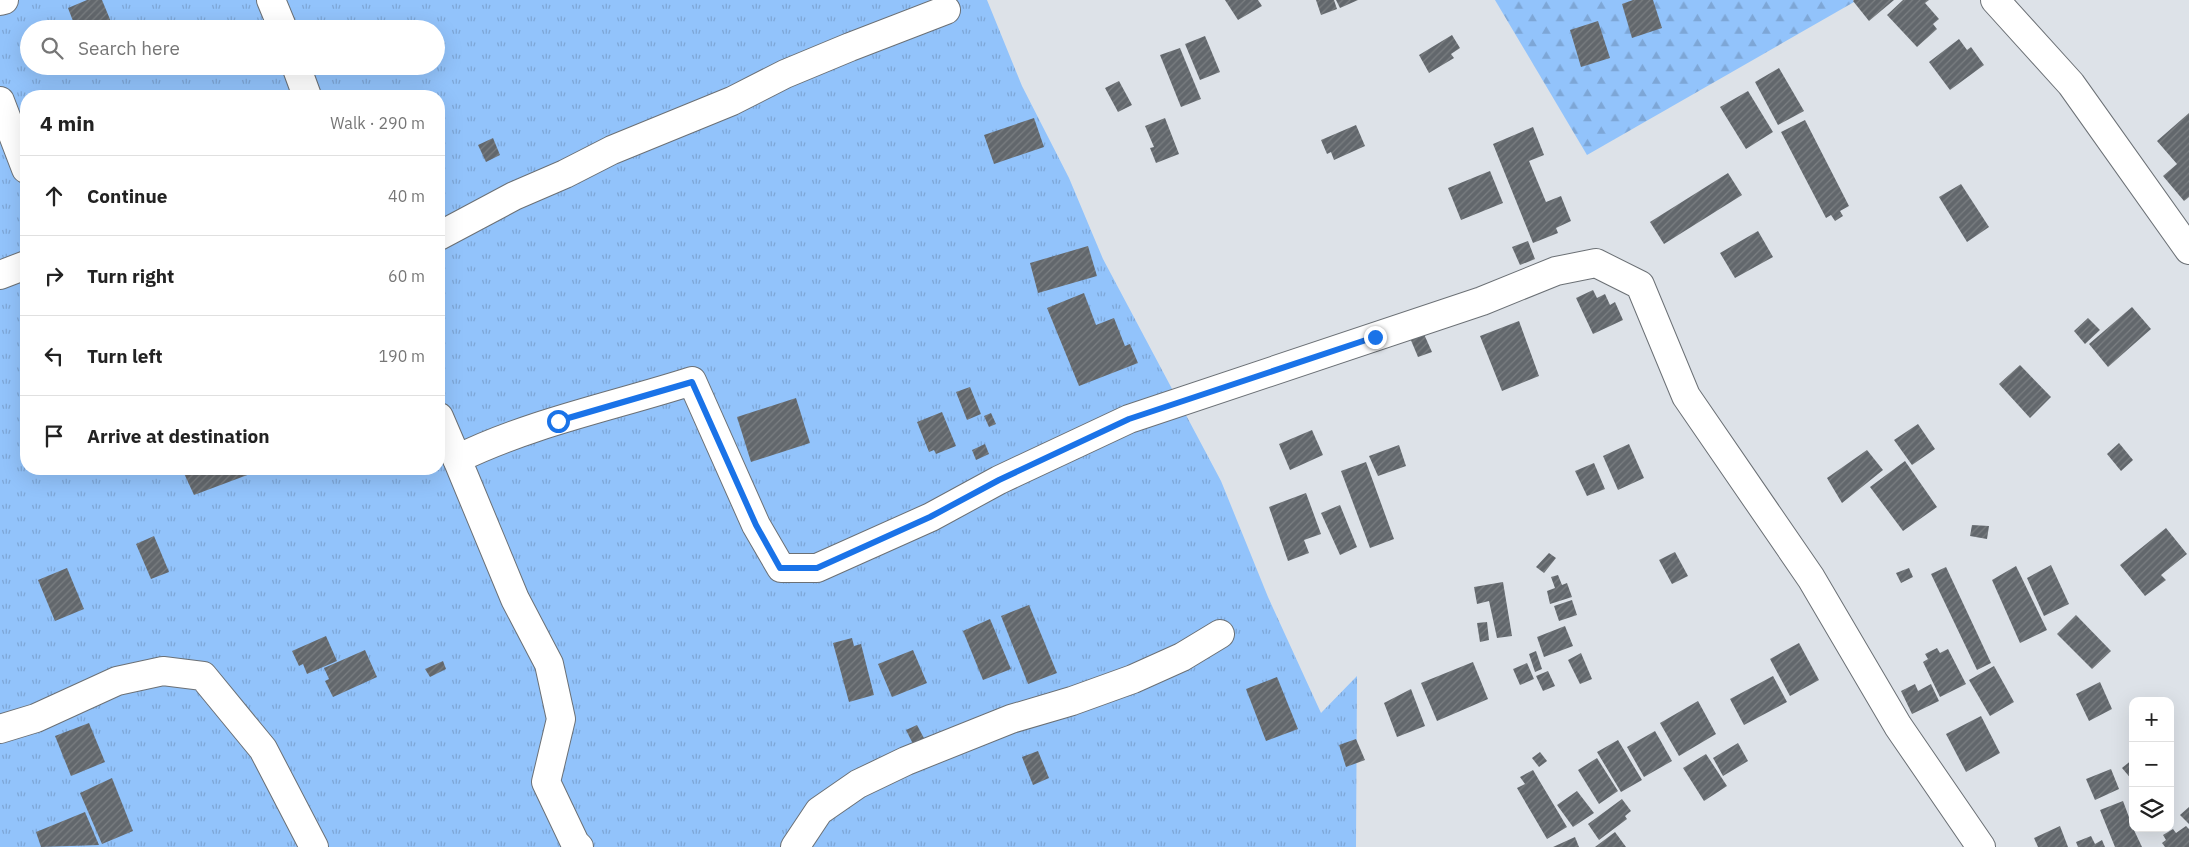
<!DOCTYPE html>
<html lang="en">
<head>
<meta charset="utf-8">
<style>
	:root { --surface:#fff; --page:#f6f6f6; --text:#222; --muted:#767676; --line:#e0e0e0 }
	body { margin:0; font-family:"IBM Plex Sans",sans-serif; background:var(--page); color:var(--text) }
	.controls { position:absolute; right:15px; bottom:15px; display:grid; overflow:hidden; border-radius:10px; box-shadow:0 5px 20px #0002 }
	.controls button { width:45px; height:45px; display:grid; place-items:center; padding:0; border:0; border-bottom:1px solid var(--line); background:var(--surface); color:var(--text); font:25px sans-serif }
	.stop { position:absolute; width:15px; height:15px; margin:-11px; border:4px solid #1a73e8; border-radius:50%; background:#fff }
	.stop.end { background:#1a73e8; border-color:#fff; box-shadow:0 1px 5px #0008 }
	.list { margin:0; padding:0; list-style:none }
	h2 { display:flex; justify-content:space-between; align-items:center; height:65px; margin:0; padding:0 20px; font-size:21px }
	h2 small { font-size:16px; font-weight:400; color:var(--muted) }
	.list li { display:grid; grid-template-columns:32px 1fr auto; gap:15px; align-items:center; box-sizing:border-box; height:80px; padding:0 20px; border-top:1px solid var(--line) }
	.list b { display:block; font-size:19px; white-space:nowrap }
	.list em { font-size:16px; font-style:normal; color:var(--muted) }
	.icon { flex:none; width:28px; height:28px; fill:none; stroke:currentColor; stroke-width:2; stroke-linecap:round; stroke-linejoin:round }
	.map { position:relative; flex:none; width:2189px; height:847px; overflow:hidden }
	.search { position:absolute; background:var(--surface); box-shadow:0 5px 20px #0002; left:20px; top:20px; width:425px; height:55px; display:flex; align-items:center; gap:12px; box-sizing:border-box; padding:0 18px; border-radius:28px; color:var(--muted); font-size:19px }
	.panel { position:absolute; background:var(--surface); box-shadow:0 5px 20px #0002; left:20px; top:90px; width:425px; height:385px; border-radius:20px }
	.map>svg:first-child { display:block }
	.grass { fill:url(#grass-tufts); fill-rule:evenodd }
	.forest { fill:url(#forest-firs) }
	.building { fill:url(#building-hatch) }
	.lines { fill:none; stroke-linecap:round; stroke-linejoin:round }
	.street-casing { stroke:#6b7075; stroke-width:30 }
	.street { stroke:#fff; stroke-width:28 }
	.route { stroke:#1a73e8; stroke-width:6 }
</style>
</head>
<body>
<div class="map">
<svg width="2189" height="847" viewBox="0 0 2189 847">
	<defs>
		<pattern id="grass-tufts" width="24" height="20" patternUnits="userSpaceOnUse" patternTransform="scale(1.25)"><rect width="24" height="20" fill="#92c3fb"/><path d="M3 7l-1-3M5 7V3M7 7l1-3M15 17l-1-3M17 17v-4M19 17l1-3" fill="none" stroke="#7da6d6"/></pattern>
		<pattern id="forest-firs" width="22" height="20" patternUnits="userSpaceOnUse" patternTransform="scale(1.25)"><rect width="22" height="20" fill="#92c3fb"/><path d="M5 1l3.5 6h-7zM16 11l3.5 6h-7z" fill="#7da6d6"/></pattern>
		<pattern id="building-hatch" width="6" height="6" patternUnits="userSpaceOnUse" patternTransform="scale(1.25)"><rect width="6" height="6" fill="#62676c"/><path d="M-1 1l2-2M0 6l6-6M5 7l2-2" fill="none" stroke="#7b7f82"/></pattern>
	</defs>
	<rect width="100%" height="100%" fill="#dde2e8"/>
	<path class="grass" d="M0,0H987L1022,86L1069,178L1103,259L1221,481L1268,597L1321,713L1357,676L1356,847H0ZM29,29H436V66H29ZM26,96H439V469H26Z"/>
	<polygon class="forest" points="1495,0 1853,0 1854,2 1587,155"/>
	<g class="building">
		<polygon points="87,0 102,0 114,29 76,29 68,8"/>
		<polygon points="1225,0 1258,0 1262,6 1238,20"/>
		<polygon points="1316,0 1334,0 1337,9 1321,15"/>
		<polygon points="1336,0 1358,0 1340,8"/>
		<polygon points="1633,0 1653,0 1662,28 1632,38 1622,4"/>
		<polygon points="1854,0 1894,0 1869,21 1853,1"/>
		<polygon points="1903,0 1929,0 1925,3 1939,19 1933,24 1937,29 1917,47 1887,15"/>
		<polygon points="1598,21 1610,58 1581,67 1570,30"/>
		<polygon points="1452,35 1460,48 1451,54 1454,58 1429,73 1419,55"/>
		<polygon points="1205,36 1220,72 1200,80 1185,44"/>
		<polygon points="1959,39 1967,50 1971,47 1984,65 1950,90 1929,62"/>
		<polygon points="1180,48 1201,99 1181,107 1160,55"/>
		<polygon points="1779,68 1804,111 1778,125 1755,82"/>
		<polygon points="1119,81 1132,105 1118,112 1105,88"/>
		<polygon points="1748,91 1773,132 1746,149 1720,107"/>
		<polygon points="2189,113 2189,197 2184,201 2163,176 2177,164 2157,141"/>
		<polygon points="1034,118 1044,147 994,164 984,135"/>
		<polygon points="1165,118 1179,154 1156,163 1150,148 1154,147 1145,126"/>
		<polygon points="1805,120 1849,206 1840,211 1843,216 1835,221 1831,215 1826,218 1781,132"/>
		<polygon points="1356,125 1365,146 1334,160 1331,152 1327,154 1321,140"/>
		<polygon points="1533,127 1544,155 1529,161 1546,202 1561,196 1571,221 1556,228 1558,233 1533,243 1493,144"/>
		<polygon points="493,138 500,155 486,162 478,145"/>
		<polygon points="1490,171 1503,203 1461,220 1448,188"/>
		<polygon points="1728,173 1742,195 1664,244 1650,222"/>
		<polygon points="1961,184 1989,227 1967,242 1939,197"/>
		<polygon points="1758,231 1773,257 1735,278 1720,253"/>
		<polygon points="1528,241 1535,259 1520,265 1512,247"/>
		<polygon points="1088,246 1097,276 1038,293 1030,263"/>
		<polygon points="1593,290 1597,298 1605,294 1610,305 1615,302 1623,320 1593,334 1576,298"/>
		<polygon points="1084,293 1096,325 1114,318 1125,346 1130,344 1138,363 1079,386 1047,308"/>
		<polygon points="2132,307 2151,329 2108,367 2089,344"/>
		<polygon points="2088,318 2100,330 2085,344 2074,331"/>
		<polygon points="1519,321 1539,376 1502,391 1480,336"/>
		<polygon points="1423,332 1432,352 1418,357 1410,338"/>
		<polygon points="2020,365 2051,397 2030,418 1999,384"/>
		<polygon points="970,387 981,414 967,420 956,392"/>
		<polygon points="796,398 810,443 751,462 737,417"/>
		<polygon points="942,412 956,446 936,454 934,450 929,452 917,422"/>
		<polygon points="991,413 996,424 989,427 984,416"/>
		<polygon points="1918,424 1935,449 1912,465 1894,440"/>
		<polygon points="1312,430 1323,455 1290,470 1279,444"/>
		<polygon points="2119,443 2133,460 2121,471 2107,454"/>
		<polygon points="985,444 989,454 976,460 972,450"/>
		<polygon points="1629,444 1644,478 1618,490 1603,456"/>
		<polygon points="1399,445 1406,466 1378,476 1369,456"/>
		<polygon points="1867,450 1883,470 1842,503 1827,478"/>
		<polygon points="1905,461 1937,507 1903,531 1870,487"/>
		<polygon points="1366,462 1394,539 1370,548 1341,471"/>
		<polygon points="1594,463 1605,489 1587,496 1575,471"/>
		<polygon points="182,469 263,469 194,495"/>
		<polygon points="1306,493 1321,534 1304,540 1309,553 1288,561 1269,507"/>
		<polygon points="1340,505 1357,547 1340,555 1321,513"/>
		<polygon points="1972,525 1989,526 1987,539 1970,536"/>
		<polygon points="2166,528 2187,554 2161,575 2166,580 2145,596 2120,565"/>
		<polygon points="154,536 169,572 151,579 136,544"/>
		<polygon points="1675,552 1688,576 1672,584 1659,560"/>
		<polygon points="1549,553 1556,558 1544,573 1536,567"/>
		<polygon points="2051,565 2069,604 2044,616 2027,578"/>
		<polygon points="2016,566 2047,630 2020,643 1992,580"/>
		<polygon points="1946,567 1991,663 1977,670 1931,574"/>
		<polygon points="67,568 84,609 55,621 38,580"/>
		<polygon points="1909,568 1913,577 1901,583 1896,573"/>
		<polygon points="1558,575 1562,585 1567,583 1572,597 1550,604 1547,591 1555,588 1551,577"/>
		<polygon points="1503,582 1512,636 1497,638 1489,601 1477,604 1474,587"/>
		<polygon points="1572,600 1577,615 1559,621 1554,606"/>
		<polygon points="1029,605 1057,673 1028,684 1001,616"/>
		<polygon points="2076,615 2111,651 2092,669 2057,634"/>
		<polygon points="990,619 1011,669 983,680 963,631"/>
		<polygon points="1487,622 1489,640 1480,642 1477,623"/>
		<polygon points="1565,626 1573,646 1544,657 1537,637"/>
		<polygon points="326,636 337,661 307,674 303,664 299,666 292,651"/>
		<polygon points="852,638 854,646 861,644 874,695 849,702 833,643"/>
		<polygon points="1799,643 1819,680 1790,696 1770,659"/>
		<polygon points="1937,648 1940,653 1948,649 1966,684 1940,697 1923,662 1928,659 1925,654"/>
		<polygon points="365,650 377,677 333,697 325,681 329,679 324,668"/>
		<polygon points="913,650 927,683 892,697 878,664"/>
		<polygon points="1536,651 1542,669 1535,672 1529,654"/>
		<polygon points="1581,653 1592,679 1580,684 1568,660"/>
		<polygon points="443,661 446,669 430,677 425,669"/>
		<polygon points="1473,662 1488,699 1437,721 1421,683"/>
		<polygon points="1527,663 1534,679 1520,685 1513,669"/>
		<polygon points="1994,666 2014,702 1990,716 1969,680"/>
		<polygon points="1548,671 1555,686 1543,691 1536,676"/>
		<polygon points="1773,676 1787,702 1744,725 1730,699"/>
		<polygon points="1277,677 1298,729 1266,741 1246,689"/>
		<polygon points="2100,682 2112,709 2089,721 2076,694"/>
		<polygon points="1915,684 1918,691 1931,684 1939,701 1912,714 1901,691"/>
		<polygon points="1411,689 1425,726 1397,737 1384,703"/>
		<polygon points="1698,701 1716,734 1679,756 1660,723"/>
		<polygon points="1981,716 2000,753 1966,772 1946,734"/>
		<polygon points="89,723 105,762 71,776 55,736"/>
		<polygon points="917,725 926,742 915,748 906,730"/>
		<polygon points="1655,731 1672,761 1644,777 1627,747"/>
		<polygon points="1356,739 1365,760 1346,767 1339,745"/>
		<polygon points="1618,740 1642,780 1621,792 1597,752"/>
		<polygon points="1738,743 1748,761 1723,776 1713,758"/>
		<polygon points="1038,751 1049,778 1033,785 1022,757"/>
		<polygon points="1540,752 1547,761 1539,767 1532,758"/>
		<polygon points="1706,754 1727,786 1704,801 1683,768"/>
		<polygon points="1597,758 1618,791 1599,804 1578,770"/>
		<polygon points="2133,759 2133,781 2122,768"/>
		<polygon points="2111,769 2119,789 2095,800 2086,779"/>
		<polygon points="1533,770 1567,827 1547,839 1517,788 1525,784 1520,777"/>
		<polygon points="112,778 133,831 102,844 80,793"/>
		<polygon points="1577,791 1594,813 1573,827 1557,805"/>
		<polygon points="1622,799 1631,811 1625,816 1627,819 1599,840 1588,824"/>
		<polygon points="2123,801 2133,828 2142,847 2115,847 2100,810"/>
		<polygon points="2189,807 2189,824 2180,815"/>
		<polygon points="85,812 99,845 41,847 36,832"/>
		<polygon points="2060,826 2068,847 2038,847 2034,838"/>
		<polygon points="2186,826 2189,829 2189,847 2165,847 2162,843 2166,840 2163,835 2173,829 2176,833"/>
		<polygon points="1615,832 1626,847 1595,847"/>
		<polygon points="2091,836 2095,844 2102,840 2105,847 2078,847 2076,842"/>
		<polygon points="1575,837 1579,847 1553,847"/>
	</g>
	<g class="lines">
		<defs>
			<g id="street">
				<polyline points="271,0 283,29"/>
				<polyline points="1995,0 2071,84 2189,250"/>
				<polyline points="0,1 4,0"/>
				<polyline points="296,66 307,96"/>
				<polyline points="0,101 26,169"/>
				<polyline points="439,236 514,196 565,174 612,150 732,101 785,74 850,47 946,10"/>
				<polyline points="0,275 26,265"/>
				<polyline points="439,417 457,459"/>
				<polyline points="0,729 36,718 117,681 163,671 203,676 263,749 314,847"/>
				<path d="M579,847L575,843L546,782L561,719L549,664L515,599L457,459C530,423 614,406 692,381L756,525L781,568H817L931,517L999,480L1129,419L1482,301L1556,271L1596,263L1640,285L1686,396L1811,578L1898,726L1981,847"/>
				<polyline points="795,847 819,811 858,784 906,761 1011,719 1072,701 1133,679 1182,657 1220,634"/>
			</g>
		</defs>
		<use href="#street" class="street-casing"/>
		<use href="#street" class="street"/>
	</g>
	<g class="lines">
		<polyline class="route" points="558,421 692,382 756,525 780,568 817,568 930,517 999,480 1129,419 1375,337"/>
	</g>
</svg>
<div class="controls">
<button>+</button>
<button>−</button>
<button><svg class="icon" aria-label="layers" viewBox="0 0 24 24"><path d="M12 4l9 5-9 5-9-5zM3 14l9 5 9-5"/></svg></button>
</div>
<div class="stop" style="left:558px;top:421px"></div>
<div class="stop end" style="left:1375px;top:337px"></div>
<div class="search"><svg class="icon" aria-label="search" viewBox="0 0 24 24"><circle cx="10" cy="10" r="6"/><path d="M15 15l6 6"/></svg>Search here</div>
<section class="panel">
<h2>4 min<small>Walk · 290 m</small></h2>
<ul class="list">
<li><svg class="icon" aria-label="ahead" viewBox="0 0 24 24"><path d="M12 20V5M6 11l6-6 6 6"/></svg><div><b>Continue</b></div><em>40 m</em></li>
<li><svg class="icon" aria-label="right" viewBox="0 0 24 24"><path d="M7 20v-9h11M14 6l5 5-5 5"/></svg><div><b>Turn right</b></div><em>60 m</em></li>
<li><svg class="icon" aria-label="left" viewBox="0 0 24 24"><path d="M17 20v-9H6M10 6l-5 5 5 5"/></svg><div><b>Turn left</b></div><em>190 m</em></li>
<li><svg class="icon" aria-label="arrive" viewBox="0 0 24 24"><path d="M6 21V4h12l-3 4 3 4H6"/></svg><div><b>Arrive at destination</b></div></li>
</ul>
</section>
</div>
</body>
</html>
